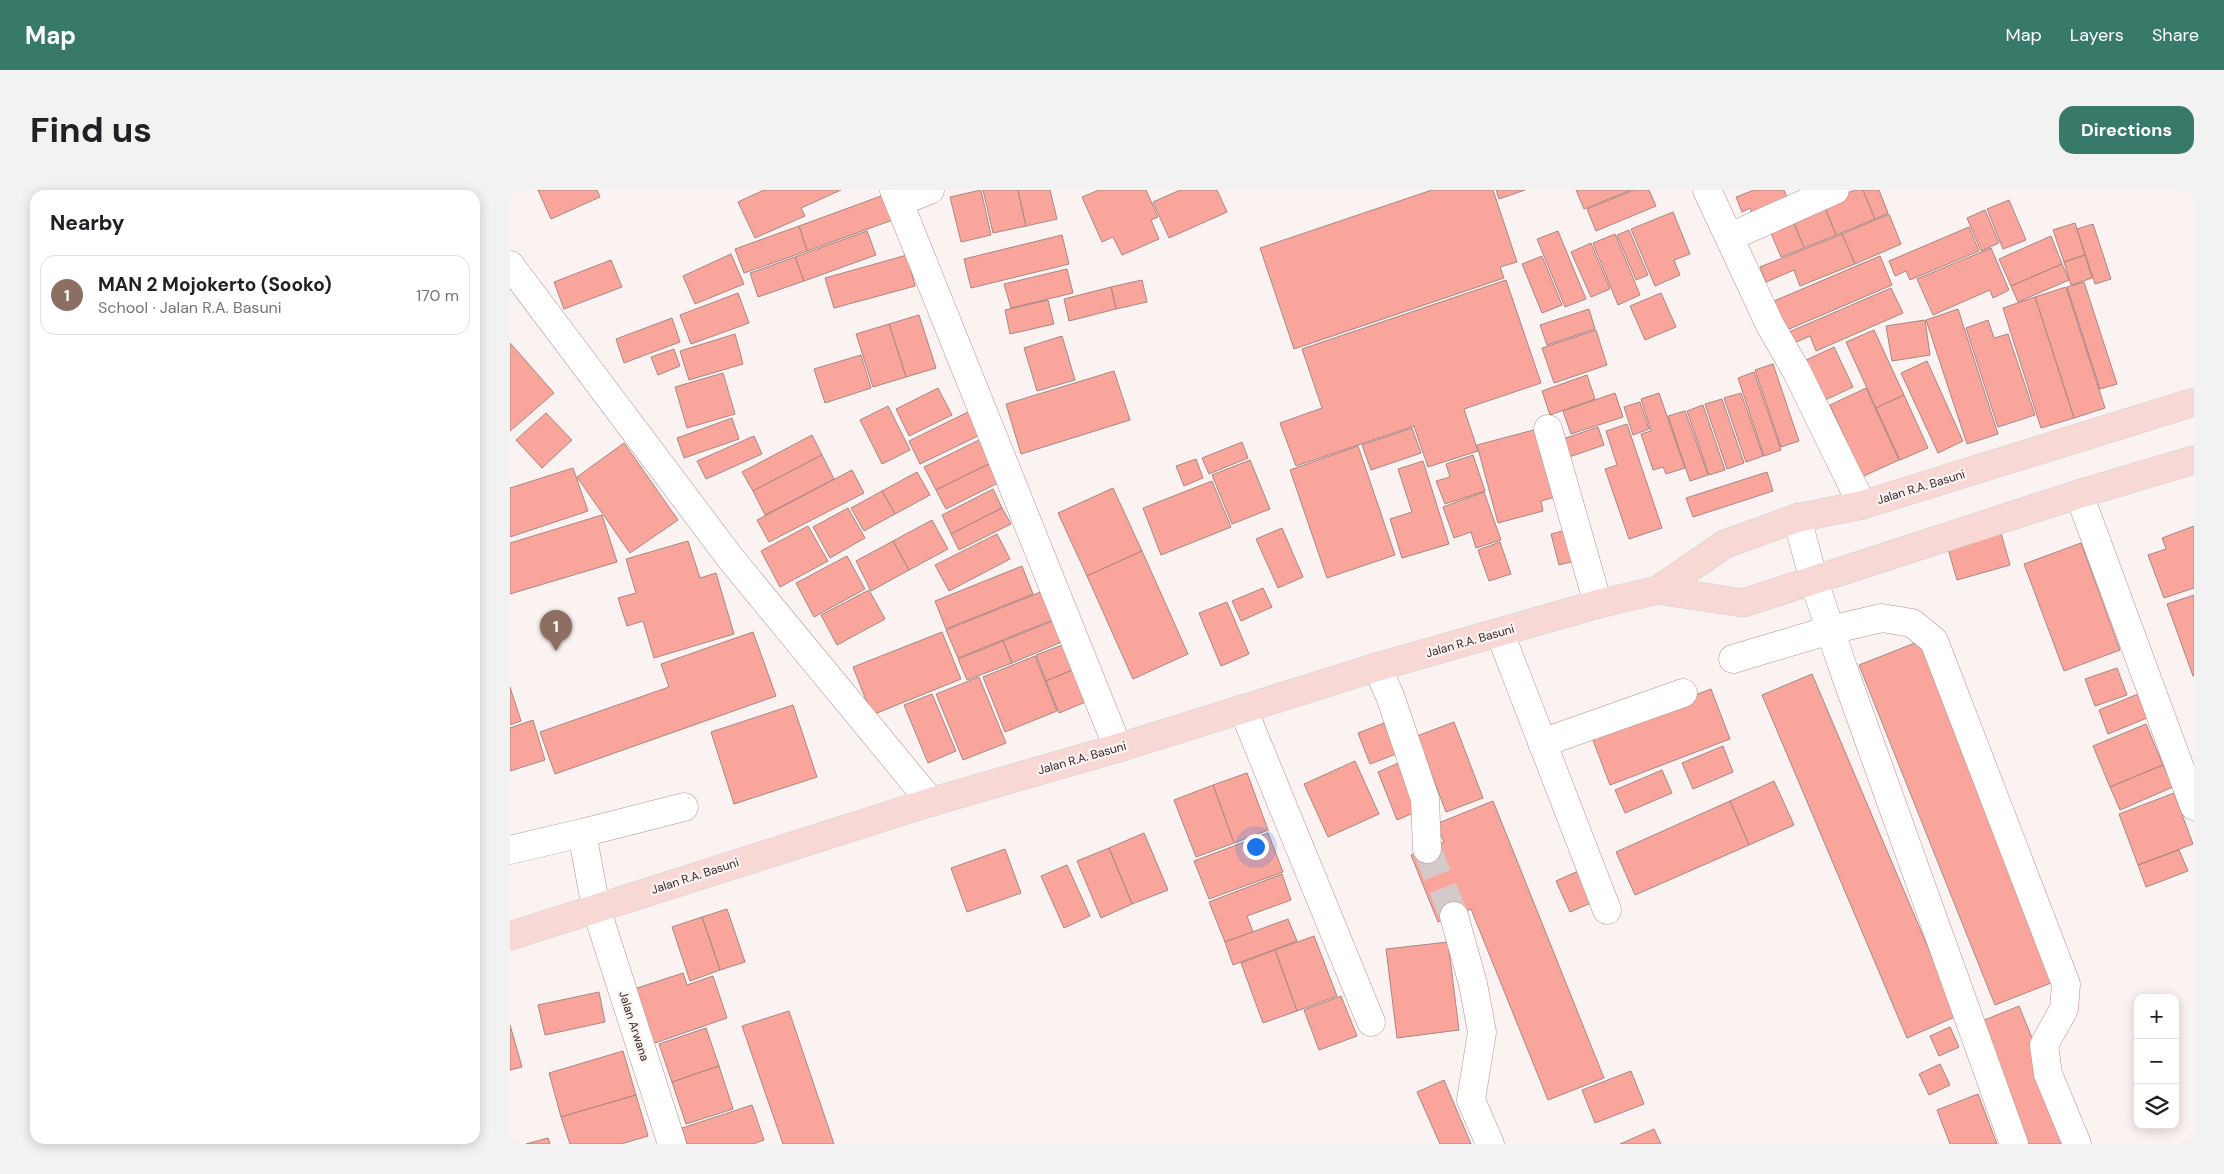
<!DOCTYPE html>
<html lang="en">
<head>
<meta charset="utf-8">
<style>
	:root { --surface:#fff; --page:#f2f2f2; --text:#202124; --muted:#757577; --line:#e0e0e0; --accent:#387a6a }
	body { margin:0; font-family:"DM Sans",sans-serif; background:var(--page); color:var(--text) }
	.controls { position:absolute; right:15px; bottom:15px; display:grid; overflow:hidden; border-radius:10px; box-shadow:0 2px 12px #0003 }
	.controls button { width:45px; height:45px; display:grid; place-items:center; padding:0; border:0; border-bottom:1px solid var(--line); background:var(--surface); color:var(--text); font:25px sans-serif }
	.you { position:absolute; left:745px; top:656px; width:18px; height:18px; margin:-12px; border:4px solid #fff; border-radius:50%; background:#1a73e8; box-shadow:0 0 0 8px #1a73e833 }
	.badge { display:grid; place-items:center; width:32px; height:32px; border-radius:50%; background:var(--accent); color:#fff; font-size:16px; font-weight:700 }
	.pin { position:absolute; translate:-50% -41px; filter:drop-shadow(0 1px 2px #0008) }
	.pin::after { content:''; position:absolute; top:26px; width:18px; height:15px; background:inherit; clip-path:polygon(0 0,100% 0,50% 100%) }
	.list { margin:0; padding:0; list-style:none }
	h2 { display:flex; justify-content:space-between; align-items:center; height:65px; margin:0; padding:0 20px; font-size:21px }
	h2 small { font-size:16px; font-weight:400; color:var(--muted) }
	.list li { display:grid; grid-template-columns:32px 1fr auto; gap:15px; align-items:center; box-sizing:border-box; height:80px; margin:0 10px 10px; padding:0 10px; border:1px solid var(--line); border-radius:15px }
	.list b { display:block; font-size:19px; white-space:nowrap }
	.list p { margin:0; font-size:16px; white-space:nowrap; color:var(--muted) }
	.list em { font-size:16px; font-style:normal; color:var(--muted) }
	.icon { flex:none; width:28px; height:28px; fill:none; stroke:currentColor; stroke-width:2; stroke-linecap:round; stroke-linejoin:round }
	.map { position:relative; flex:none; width:1684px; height:954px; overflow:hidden; border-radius:15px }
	header { display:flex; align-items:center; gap:30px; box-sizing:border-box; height:70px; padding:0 25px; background:var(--accent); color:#fff }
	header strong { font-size:24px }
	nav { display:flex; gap:28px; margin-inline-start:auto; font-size:18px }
	.intro { display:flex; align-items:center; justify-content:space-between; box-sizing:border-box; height:120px; padding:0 30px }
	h1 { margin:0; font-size:35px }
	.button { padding:12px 22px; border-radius:15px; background:var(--accent); color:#fff; font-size:18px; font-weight:700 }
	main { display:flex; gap:30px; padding:0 30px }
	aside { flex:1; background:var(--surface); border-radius:15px; box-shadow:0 2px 12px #0003 }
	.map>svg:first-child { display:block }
	.building { fill:#faa59c; stroke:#aa8682 }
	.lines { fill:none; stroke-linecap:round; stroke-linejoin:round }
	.minor-tunnel { stroke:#d4cac9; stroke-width:28; stroke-dasharray:28 14; stroke-linecap:butt }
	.minor-casing { stroke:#b6918d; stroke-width:29 }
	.major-casing { stroke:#d3cfcf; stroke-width:29 }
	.minor { stroke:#fff; stroke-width:28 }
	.major { stroke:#f7d8d5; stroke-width:28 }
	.labels { text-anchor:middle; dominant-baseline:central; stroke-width:4.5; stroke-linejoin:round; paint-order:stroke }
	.street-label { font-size:12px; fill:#362725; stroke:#fbf3f2 }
</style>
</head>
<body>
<header>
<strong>Map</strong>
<nav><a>Map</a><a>Layers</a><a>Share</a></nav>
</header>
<div class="intro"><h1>Find us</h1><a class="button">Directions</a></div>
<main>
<aside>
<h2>Nearby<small></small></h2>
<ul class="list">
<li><span class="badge" style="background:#8d6e63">1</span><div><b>MAN 2 Mojokerto (Sooko)</b><p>School · Jalan R.A. Basuni</p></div><em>170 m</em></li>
</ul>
</aside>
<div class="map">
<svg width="1684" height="954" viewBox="0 0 1684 954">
	<rect width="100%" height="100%" fill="#fbf3f2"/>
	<g class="building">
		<polygon points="28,0 87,0 90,7 41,29"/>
		<polygon points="254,0 331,0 291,18 295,26 245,48 228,12"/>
		<polygon points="471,0 481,45 451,52 440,7"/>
		<polygon points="473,0 508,0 516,36 483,43"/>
		<polygon points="508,0 540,0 547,29 516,36"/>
		<polygon points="589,0 636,0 648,27 641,30 649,49 612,65 603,47 592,52 572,7"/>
		<polygon points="670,0 707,0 717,22 659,48 643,12"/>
		<polygon points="922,0 983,0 1007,72 990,77 994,88 784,159 750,58"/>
		<polygon points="986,0 1015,0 989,9"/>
		<polygon points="1066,0 1121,0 1074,19"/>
		<polygon points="1124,0 1139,0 1146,16 1086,41 1077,19"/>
		<polygon points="1244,0 1274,0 1279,12 1243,27 1240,18 1232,22 1226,7"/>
		<polygon points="1345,0 1353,0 1365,29 1326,45 1313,13"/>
		<polygon points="1353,0 1369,0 1378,23 1365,29"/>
		<polygon points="382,2 391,27 297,61 289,36"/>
		<polygon points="1499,10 1516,50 1493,59 1477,19"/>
		<polygon points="1313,13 1326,45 1294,58 1281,26"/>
		<polygon points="1475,20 1489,53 1471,61 1457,28"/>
		<polygon points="1163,22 1180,64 1164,70 1170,85 1145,96 1121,39"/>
		<polygon points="1379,24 1391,54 1345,74 1332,44"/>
		<polygon points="1281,26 1294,58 1271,67 1258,36"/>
		<polygon points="1565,33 1575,65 1554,72 1543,40"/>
		<polygon points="1583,34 1601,89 1585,94 1567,39"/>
		<polygon points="289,36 297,61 234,83 225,59"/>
		<polygon points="1459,37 1469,61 1400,90 1396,81 1385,86 1379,71"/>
		<polygon points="1119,40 1138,85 1126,90 1107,45"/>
		<polygon points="357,41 366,65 294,91 285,67"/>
		<polygon points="1048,41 1076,109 1055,117 1027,49"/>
		<polygon points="1105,44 1130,105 1108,115 1083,53"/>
		<polygon points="1332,44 1345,74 1290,96 1284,80 1256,92 1250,77"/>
		<polygon points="552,45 559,74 461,98 454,69"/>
		<polygon points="1541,46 1552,74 1501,96 1489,69"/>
		<polygon points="1081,53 1100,99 1081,107 1061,62"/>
		<polygon points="1481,58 1499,100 1483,108 1480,100 1423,125 1407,89"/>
		<polygon points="221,64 234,94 185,114 173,86"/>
		<polygon points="397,65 405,96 324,118 315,88"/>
		<polygon points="1575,65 1582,88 1561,95 1554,72"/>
		<polygon points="1032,66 1052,115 1032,123 1012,74"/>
		<polygon points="1370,66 1382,95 1277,140 1264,111"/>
		<polygon points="285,67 294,91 248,107 240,83"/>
		<polygon points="101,70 112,97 54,119 44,92"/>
		<polygon points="1552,74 1559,90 1508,112 1501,96"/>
		<polygon points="557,79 563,103 501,118 494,94"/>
		<polygon points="632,90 637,112 606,119 601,97"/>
		<polygon points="996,90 1031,193 954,219 968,261 918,277 904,236 786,276 770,233 812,218 792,159"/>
		<polygon points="1574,92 1607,194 1590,199 1557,97"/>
		<polygon points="601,97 606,119 559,131 554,109"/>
		<polygon points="1556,97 1595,218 1564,228 1525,107"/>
		<polygon points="1381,98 1393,123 1306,161 1300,146 1284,153 1279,142"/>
		<polygon points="228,103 239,133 181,154 170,125"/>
		<polygon points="1151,103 1166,137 1135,150 1120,116"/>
		<polygon points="1525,107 1564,228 1531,238 1493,118"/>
		<polygon points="538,110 544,134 500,144 495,120"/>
		<polygon points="1079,119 1085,139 1037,155 1030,135"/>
		<polygon points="1448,119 1488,244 1457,254 1416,130"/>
		<polygon points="409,125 426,178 396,187 379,134"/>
		<polygon points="162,128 170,152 114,173 106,149"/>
		<polygon points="1415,130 1420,165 1382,171 1376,136"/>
		<polygon points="1478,130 1484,148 1498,144 1525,225 1488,237 1456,138"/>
		<polygon points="379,134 396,187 363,197 346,144"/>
		<polygon points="1086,140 1097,175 1044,193 1032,158"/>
		<polygon points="1364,140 1394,205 1366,218 1336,152"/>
		<polygon points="225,144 233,174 179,190 170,161"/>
		<polygon points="552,146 565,190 527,201 514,158"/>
		<polygon points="0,153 44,203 0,241"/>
		<polygon points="1324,157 1343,197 1313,211 1294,171"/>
		<polygon points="164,159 170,176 148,185 141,167"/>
		<polygon points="351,165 361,198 315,213 304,179"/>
		<polygon points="1417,171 1453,251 1428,263 1391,183"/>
		<polygon points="1263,174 1289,251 1271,257 1245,180"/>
		<polygon points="604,181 620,230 511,264 496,214"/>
		<polygon points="1244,182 1271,260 1254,266 1228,188"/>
		<polygon points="213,183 225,224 177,238 165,197"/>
		<polygon points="1077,185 1085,209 1040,225 1032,201"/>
		<polygon points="428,198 442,225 399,246 386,219"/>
		<polygon points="1356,198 1389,270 1345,290 1340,259 1320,215"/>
		<polygon points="1105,203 1113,227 1061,244 1053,221"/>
		<polygon points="1149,203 1175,278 1156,284 1153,277 1143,280 1131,244 1141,241 1131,209"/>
		<polygon points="1231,203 1253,266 1236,272 1214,208"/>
		<polygon points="1394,205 1418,258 1390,270 1366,218"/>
		<polygon points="1212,209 1234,273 1217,279 1195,214"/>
		<polygon points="1130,212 1139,239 1123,245 1114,217"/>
		<polygon points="1193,215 1215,280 1199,285 1177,221"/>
		<polygon points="378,216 400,260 372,274 350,230"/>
		<polygon points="462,220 474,243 410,274 399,251"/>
		<polygon points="1175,221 1198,285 1180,291 1158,226"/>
		<polygon points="36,223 62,250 32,278 6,250"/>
		<polygon points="222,228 229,249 174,268 167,248"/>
		<polygon points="1117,234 1152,338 1119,349 1095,279 1107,275 1096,241"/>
		<polygon points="1088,237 1094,255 1059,267 1053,249"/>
		<polygon points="902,238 911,263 861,280 852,255"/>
		<polygon points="1031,238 1049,306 1031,311 1033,321 988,333 967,255"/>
		<polygon points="302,245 312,265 243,301 232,282"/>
		<polygon points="244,246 252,264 196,289 187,271"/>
		<polygon points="471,249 483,272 426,300 414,277"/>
		<polygon points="732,252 738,268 699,284 692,268"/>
		<polygon points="114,253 168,330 120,363 67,287"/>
		<polygon points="848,256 885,365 817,388 780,280"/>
		<polygon points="312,265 324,289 255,325 243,301"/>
		<polygon points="963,265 975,301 935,314 926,291 940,287 936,274"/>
		<polygon points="686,269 693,288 674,296 666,276"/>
		<polygon points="740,270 760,319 722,334 702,285"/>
		<polygon points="913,271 939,354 892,368 880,329 902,322 888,279"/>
		<polygon points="483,272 492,291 436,319 426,300"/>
		<polygon points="63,278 78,321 0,347 0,298"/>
		<polygon points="342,280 354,303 259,352 247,330"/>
		<polygon points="407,282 420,305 385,324 372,301"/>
		<polygon points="1257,282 1263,301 1183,327 1176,308"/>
		<polygon points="702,291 721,337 651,365 633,318"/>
		<polygon points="603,298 632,361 577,386 548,323"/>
		<polygon points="483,299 492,318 441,344 432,325"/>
		<polygon points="372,301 385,324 354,341 341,318"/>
		<polygon points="974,302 991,350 966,358 961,342 944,348 933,317"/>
		<polygon points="338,318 355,348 320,368 303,337"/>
		<polygon points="492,318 501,334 449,360 441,344"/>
		<polygon points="92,325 107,372 0,404 0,353"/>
		<polygon points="422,330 438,359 399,380 383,351"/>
		<polygon points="298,336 318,371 270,397 251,361"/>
		<polygon points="1684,336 1684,398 1654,408 1638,365 1656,359 1652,348"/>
		<polygon points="772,338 793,387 768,398 746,349"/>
		<polygon points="1060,339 1068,370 1049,375 1041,344"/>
		<polygon points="1491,343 1500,375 1447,390 1438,359"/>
		<polygon points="487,344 500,369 439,401 425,375"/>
		<polygon points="178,351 190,388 206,383 224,444 144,468 133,431 117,436 108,408 126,403 116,369"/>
		<polygon points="383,351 399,380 361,401 346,371"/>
		<polygon points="990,352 1001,384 979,391 968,360"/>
		<polygon points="1571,353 1610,460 1554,481 1514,374"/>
		<polygon points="632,361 678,464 623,489 577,386"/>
		<polygon points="337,366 355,399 304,427 286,393"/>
		<polygon points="512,376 523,404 436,439 425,411"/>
		<polygon points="753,398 762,417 731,431 722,411"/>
		<polygon points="359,400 375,429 327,455 311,425"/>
		<polygon points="533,401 545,429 448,468 436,440"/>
		<polygon points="1684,405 1684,486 1683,486 1657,414"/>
		<polygon points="717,412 739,464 711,476 689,423"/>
		<polygon points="545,430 554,451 502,473 493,451"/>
		<polygon points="243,442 266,506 45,584 30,542 159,497 151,474"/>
		<polygon points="432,442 451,489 362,525 343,477"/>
		<polygon points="493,451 502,473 457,490 448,469"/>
		<polygon points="1410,451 1546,791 1485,815 1349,475"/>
		<polygon points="555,454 565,479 536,491 526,465"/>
		<polygon points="525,466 547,521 495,542 473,487"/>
		<polygon points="1607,478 1617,505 1585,516 1575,489"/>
		<polygon points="565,479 578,511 549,523 536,491"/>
		<polygon points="1302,484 1447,826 1397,848 1252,505"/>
		<polygon points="469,487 496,553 453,570 426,504"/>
		<polygon points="0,497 11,531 0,535"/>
		<polygon points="1201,499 1220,549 1100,595 1081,545"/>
		<polygon points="422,504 446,561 418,573 394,515"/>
		<polygon points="1628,504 1637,528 1598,544 1589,520"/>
		<polygon points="283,515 307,587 224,614 201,542"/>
		<polygon points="23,530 35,570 0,581 0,538"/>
		<polygon points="944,532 973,608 936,622 907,546"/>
		<polygon points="874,533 886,564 860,574 848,543"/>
		<polygon points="1636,534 1653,575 1600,597 1583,556"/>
		<polygon points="1213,556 1223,582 1183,599 1172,573"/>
		<polygon points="845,571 869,624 818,647 794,594"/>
		<polygon points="893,571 913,619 887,630 868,582"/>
		<polygon points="1653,575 1663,597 1610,620 1600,597"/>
		<polygon points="1152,580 1162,603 1115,623 1105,600"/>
		<polygon points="737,583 758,640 724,653 703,595"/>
		<polygon points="1264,591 1284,635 1239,655 1220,611"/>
		<polygon points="703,595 724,653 686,667 664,610"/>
		<polygon points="1664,603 1683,654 1628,675 1609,624"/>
		<polygon points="983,611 1094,888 1038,910 961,719 928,732 901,665 934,652 926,634"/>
		<polygon points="1220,611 1239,655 1125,705 1106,662"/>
		<polygon points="634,643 658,700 622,714 599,658"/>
		<polygon points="758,643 773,682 699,709 684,671"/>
		<polygon points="599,658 622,714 591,728 567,671"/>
		<polygon points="495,659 511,703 457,722 441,678"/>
		<polygon points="1669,660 1678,681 1636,697 1628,675"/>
		<polygon points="557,675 580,726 554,738 531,686"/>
		<polygon points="1075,678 1088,710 1060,722 1046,691"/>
		<polygon points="772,684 781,710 737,726 743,742 715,752 699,712"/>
		<polygon points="217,719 235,772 210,780 192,727"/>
		<polygon points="192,727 210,780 180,791 162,737"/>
		<polygon points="778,729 787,751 723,775 715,752"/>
		<polygon points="804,746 827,806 787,821 765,760"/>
		<polygon points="938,752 949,840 887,848 876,759"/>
		<polygon points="765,760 787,821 753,833 731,773"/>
		<polygon points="173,783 177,795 203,786 217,828 142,854 118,801"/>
		<polygon points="89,802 95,832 35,845 28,815"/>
		<polygon points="831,806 847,846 809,860 794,820"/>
		<polygon points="1509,816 1565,954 1516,954 1467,833"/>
		<polygon points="279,821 324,954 273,954 232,836"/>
		<polygon points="0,835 12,877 0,880"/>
		<polygon points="1440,837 1449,857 1429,866 1420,846"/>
		<polygon points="196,838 209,876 162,892 149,854"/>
		<polygon points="113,861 126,905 51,927 39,883"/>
		<polygon points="1430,874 1440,895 1419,905 1409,884"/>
		<polygon points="209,876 223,919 176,934 162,892"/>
		<polygon points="1121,881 1134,914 1085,933 1072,900"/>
		<polygon points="934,890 961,954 930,954 907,902"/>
		<polygon points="1468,904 1487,954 1440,954 1427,920"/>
		<polygon points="126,905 138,946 111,954 60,954 51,927"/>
		<polygon points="242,915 254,950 243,954 177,954 172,938"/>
		<polygon points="1144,939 1151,954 1110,954"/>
		<polygon points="38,948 40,954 16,954"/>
	</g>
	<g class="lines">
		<polyline class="minor-tunnel" points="917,659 944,726"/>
		<defs>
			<g id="minor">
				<polyline points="384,0 608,558"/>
				<polyline points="1197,0 1260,135 1287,182 1352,315"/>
				<polyline points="389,12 420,0"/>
				<polyline points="1220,47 1325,0"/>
				<polyline points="0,75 221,369 421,612"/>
				<polyline points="1038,239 1088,414"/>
				<polyline points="1569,304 1684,616"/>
				<polyline points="1287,328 1304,391 1333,478 1504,954"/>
				<polyline points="990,443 1097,720"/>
				<polyline points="1223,469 1320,440 1372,428 1402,433 1424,451 1556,794 1554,819 1534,855 1538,884 1567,954"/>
				<polyline points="867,477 880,506 915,609 917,659"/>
				<polyline points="733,519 861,832"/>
				<polyline points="1032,553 1173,503"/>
				<polyline points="72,643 174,617"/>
				<polyline points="0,660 72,643 86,718 162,954"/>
				<polyline points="944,726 963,794 972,842 961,910 980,954"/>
			</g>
			<g id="major">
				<polyline points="1148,400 1233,413 1569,304 1684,270"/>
				<polyline points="0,746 421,612 608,558 867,477 1088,414 1148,400 1215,354 1287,328 1352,315 1684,212"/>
			</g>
		</defs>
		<use href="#minor" class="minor-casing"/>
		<use href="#major" class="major-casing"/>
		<use href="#minor" class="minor"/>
		<use href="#major" class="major"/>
	</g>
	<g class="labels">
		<g class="street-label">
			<text transform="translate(1411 297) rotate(-17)">Jalan R.A. Basuni</text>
			<text transform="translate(960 451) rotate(-16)">Jalan R.A. Basuni</text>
			<text transform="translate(572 568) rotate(-16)">Jalan R.A. Basuni</text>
			<text transform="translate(185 686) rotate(-18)">Jalan R.A. Basuni</text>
			<text transform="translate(124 836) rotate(72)">Jalan Arwana</text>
		</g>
	</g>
</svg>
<div class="controls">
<button>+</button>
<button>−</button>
<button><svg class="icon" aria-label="layers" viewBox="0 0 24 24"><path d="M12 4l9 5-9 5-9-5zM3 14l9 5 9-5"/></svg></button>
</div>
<div class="you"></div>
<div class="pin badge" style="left:46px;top:461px;background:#8d6e63">1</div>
</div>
</main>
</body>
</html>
